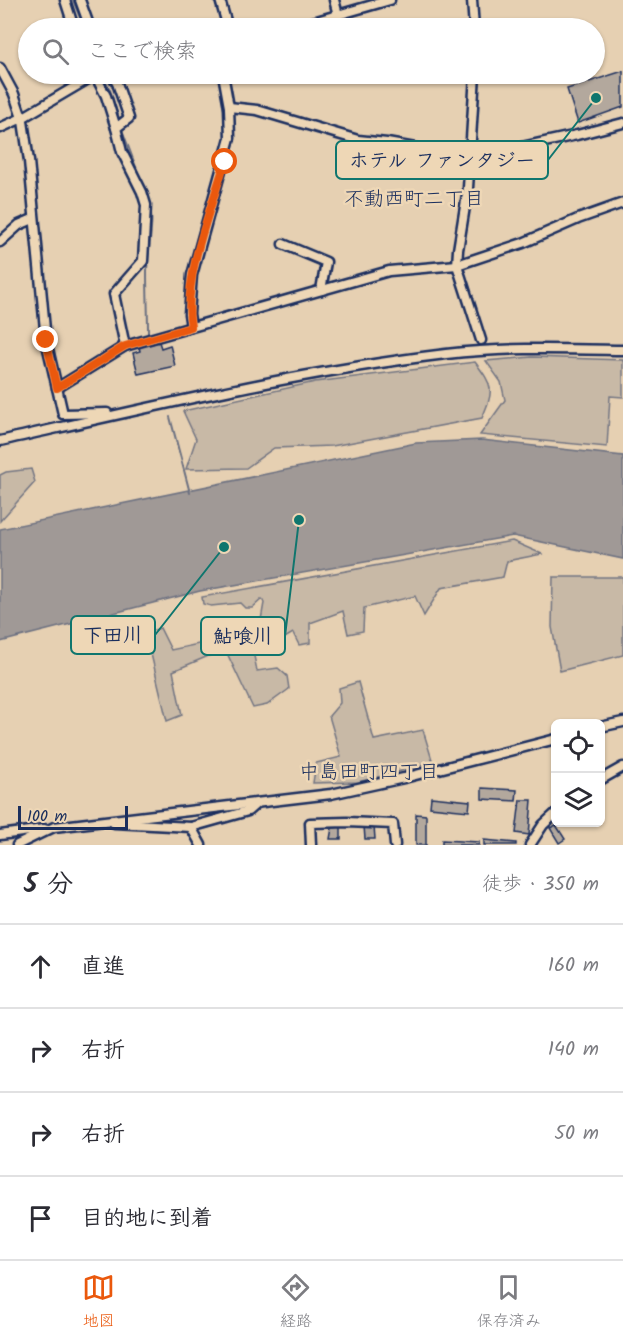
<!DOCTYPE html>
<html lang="ja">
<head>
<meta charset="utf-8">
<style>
	:root { --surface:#fff; --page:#f7f7f7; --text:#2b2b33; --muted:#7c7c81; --line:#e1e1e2; --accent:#ea580c }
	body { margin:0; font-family:Kalam,"Klee One",sans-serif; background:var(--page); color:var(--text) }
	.controls { position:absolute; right:18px; bottom:18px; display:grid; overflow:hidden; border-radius:9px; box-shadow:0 2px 4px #0004 }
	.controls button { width:54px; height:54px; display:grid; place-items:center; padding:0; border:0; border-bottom:2px solid var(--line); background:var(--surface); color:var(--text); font:30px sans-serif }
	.scale { position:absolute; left:18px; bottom:15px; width:110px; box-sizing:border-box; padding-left:6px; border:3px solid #1b2f5e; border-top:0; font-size:16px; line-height:21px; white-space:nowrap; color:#1b2f5e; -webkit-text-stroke:4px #eed7b6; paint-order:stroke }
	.stop { position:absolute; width:18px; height:18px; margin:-14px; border:4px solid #ea580c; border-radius:50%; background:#fff }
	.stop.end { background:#ea580c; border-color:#fff; box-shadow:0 2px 6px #0008 }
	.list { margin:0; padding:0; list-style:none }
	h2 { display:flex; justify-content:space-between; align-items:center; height:78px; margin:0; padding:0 24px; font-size:26px }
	h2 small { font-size:20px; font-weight:400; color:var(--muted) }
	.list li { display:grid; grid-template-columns:39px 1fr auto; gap:18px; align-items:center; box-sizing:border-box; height:84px; padding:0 24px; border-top:2px solid var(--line) }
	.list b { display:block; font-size:22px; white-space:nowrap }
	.list em { font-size:20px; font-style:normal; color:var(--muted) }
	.icon { flex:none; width:33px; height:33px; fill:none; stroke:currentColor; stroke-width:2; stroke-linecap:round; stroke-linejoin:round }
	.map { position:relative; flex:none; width:623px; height:845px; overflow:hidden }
	.search { position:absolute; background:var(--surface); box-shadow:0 2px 4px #0004; left:18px; right:18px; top:18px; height:66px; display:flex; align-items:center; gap:15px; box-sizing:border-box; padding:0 21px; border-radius:33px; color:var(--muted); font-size:22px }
	.sheet { height:414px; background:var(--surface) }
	nav { display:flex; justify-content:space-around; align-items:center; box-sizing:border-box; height:84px; border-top:2px solid var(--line); background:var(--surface); font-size:16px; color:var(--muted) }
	nav a { display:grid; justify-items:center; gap:3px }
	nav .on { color:var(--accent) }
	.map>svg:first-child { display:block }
	.green { fill:#c8b9a6; stroke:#727482; stroke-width:1.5 }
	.water { fill:#a09996; stroke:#6b6f80; stroke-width:1.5 }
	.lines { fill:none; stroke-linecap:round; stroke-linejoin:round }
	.stream { stroke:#6b6f80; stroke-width:2 }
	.building { fill:#b3a89d; stroke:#1b2f5e; stroke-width:1.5 }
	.minor-casing { stroke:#1b2f5e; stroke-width:13 }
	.minor { stroke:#eed7b6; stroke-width:8 }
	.route { stroke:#ea580c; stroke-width:8 }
	.labels { text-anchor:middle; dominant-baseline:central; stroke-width:5; stroke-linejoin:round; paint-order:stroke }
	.neighbourhood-label { font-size:20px; fill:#1b2f5e; stroke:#eed7b6 }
	.leader { fill:none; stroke:#0f766e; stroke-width:2 }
	.callout-dot { fill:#0f766e; stroke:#eed7b6; stroke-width:2 }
	.callout { fill:#eed7b6; stroke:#0f766e; stroke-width:2 }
	.callout-label { font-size:20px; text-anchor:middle; font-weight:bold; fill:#1b2f5e }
</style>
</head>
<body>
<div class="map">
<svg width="623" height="845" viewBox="0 0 623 845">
	<rect width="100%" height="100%" fill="#e6d0b2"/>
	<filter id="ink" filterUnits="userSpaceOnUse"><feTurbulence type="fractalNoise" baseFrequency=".0167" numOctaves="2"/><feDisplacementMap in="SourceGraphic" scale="12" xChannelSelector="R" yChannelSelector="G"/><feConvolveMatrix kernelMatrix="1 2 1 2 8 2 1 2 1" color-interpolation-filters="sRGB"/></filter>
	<g filter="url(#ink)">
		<g class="green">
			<polygon points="532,357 623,360 623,397 610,396 607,447 480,435 505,400 501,382 486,361"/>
			<path d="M475,362C494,387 494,390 482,418L332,446L274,448L246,468L186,469L196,439L183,411L315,382Z"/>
			<polygon points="31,469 35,482 0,521 0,475 6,472"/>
			<polygon points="512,541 542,554 507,561 503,577 441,588 424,616 415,596 364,608 363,631 348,634 343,611 310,623 310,643 299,645 293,633 254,656 257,671 278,668 287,676 289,689 267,705 253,708 225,649 173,671 182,715 167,721 146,633 160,628 171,650 245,634 261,620 264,603 262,599 252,608 245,608 240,603 211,606 203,604 202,597"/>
			<polygon points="553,577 623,577 623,655 560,671 552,627"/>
			<polygon points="358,682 374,740 423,730 433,763 358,782 313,783 316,763 341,757 329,716 340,703 339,688"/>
		</g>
		<polygon class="water" points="482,440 623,456 623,559 513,536 200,591 0,642 0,529 416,443"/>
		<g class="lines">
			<g class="stream">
				<polyline points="73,0 84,28"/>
				<polyline points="102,74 110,90 120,122"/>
				<polyline points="121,127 142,183"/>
				<path d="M146,191C157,217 148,244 147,271C147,292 148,312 148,333"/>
				<polyline points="170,417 190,493"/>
			</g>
		</g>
		<g class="building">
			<polygon points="623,71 623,107 578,123 567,89"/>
			<polygon points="159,342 161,348 170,345 175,366 138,374 133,353 140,351 139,347"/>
			<polygon points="482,788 517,790 516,801 482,799"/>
			<polygon points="431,797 470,801 469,811 430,807"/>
			<polygon points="520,800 532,800 529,835 516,833"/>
			<polygon points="416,814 426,815 426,845 416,845"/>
			<polygon points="556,825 565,839 559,843 550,828"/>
			<polygon points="364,826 374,826 375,839 365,839"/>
			<polygon points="341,827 341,839 330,839 332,828"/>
			<polygon points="442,840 479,842 479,845 442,845"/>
			<polygon points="484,840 516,843 516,845 484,845"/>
		</g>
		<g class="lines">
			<defs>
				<g id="minor">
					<polyline points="65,0 74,28"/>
					<polyline points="80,0 90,28"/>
					<polyline points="220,0 228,28"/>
					<polyline points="334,0 338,15"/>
					<polyline points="472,0 474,28"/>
					<polyline points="292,28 390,0"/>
					<polyline points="0,68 14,94 23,121 29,161 46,340 63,414 107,413"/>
					<polyline points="111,74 117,83 129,118 116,128 122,152 142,192 146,205 143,261 114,294 125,346"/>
					<polyline points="475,74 468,188 458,250 457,265 481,340"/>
					<polyline points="229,107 257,110 358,140 387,143 471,158 577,135 623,123"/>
					<polyline points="0,128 22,118 95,75 106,96 116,128"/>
					<polyline points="0,242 19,225 33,219"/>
					<polyline points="283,244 326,262 321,290"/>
					<polyline points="191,327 189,314 192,275 230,138 229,107 223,74"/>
					<polyline points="57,388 125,346 389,271 457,265 523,243 578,219 623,203"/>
					<path d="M0,441C147,408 296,372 446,354C505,347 564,349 623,350"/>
					<polyline points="600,727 623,722"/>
					<polyline points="600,780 623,767"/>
					<polyline points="114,823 191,827"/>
					<polyline points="0,835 44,829"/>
					<polyline points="17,845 54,827 331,794 404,778 556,739"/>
					<polyline points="201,845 191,827 248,811 257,803"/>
					<polyline points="311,845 310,823 347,822 393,824 395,845"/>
					<polyline points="530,845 543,825 556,813"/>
				</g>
			</defs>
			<use href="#minor" class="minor-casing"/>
			<use href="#minor" class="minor"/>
		</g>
	</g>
	<g class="lines" filter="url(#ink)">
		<path class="route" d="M46,340L57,388L125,346L191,327C182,279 211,209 225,162"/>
	</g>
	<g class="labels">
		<g class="neighbourhood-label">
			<text x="414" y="200">不動西町二丁目</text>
			<text x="369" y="773">中島田町四丁目</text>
		</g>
	</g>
	<path class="leader" d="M596 98L548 160M224 547L155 635M299 520L285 636"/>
	<g class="callout-dot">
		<circle cx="596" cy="98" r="6"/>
		<circle cx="224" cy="547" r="6"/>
		<circle cx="299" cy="520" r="6"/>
	</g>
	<g class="callout">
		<rect x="336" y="141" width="212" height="38" rx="6"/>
		<rect x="71" y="616" width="84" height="38" rx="6"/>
		<rect x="201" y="617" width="84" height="38" rx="6"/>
	</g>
	<g class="callout-label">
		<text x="442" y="167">ホテル ファンタジー</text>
		<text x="113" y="642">下田川</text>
		<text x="243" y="643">鮎喰川</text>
	</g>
</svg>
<div class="controls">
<button><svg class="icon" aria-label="locate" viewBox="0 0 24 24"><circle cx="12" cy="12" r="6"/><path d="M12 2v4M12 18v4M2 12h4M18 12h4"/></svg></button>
<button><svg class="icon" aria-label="layers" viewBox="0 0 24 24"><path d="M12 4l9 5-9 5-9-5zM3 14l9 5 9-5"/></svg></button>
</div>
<div class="scale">100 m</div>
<div class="stop" style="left:225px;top:162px"></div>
<div class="stop end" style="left:46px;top:340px"></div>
<div class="search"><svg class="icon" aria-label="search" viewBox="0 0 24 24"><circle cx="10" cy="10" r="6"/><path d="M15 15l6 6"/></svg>ここで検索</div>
</div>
<section class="sheet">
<h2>5 分<small>徒歩 · 350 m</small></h2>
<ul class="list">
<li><svg class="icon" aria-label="ahead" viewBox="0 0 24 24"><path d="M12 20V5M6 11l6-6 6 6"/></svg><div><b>直進</b></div><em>160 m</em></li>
<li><svg class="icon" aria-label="right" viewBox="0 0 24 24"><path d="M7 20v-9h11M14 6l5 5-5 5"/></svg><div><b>右折</b></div><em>140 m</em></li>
<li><svg class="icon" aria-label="right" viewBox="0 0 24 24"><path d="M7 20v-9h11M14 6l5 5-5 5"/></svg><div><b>右折</b></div><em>50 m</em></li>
<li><svg class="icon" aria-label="arrive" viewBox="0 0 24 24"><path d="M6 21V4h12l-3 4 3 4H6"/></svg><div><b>目的地に到着</b></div></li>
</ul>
</section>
<nav>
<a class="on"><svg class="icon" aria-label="map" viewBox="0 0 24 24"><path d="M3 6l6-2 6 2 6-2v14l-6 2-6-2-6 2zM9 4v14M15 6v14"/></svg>地図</a>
<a><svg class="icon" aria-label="directions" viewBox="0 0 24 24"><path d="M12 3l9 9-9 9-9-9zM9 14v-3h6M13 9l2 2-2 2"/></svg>経路</a>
<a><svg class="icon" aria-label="saved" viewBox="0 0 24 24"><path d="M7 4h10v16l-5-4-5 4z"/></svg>保存済み</a>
</nav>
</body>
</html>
